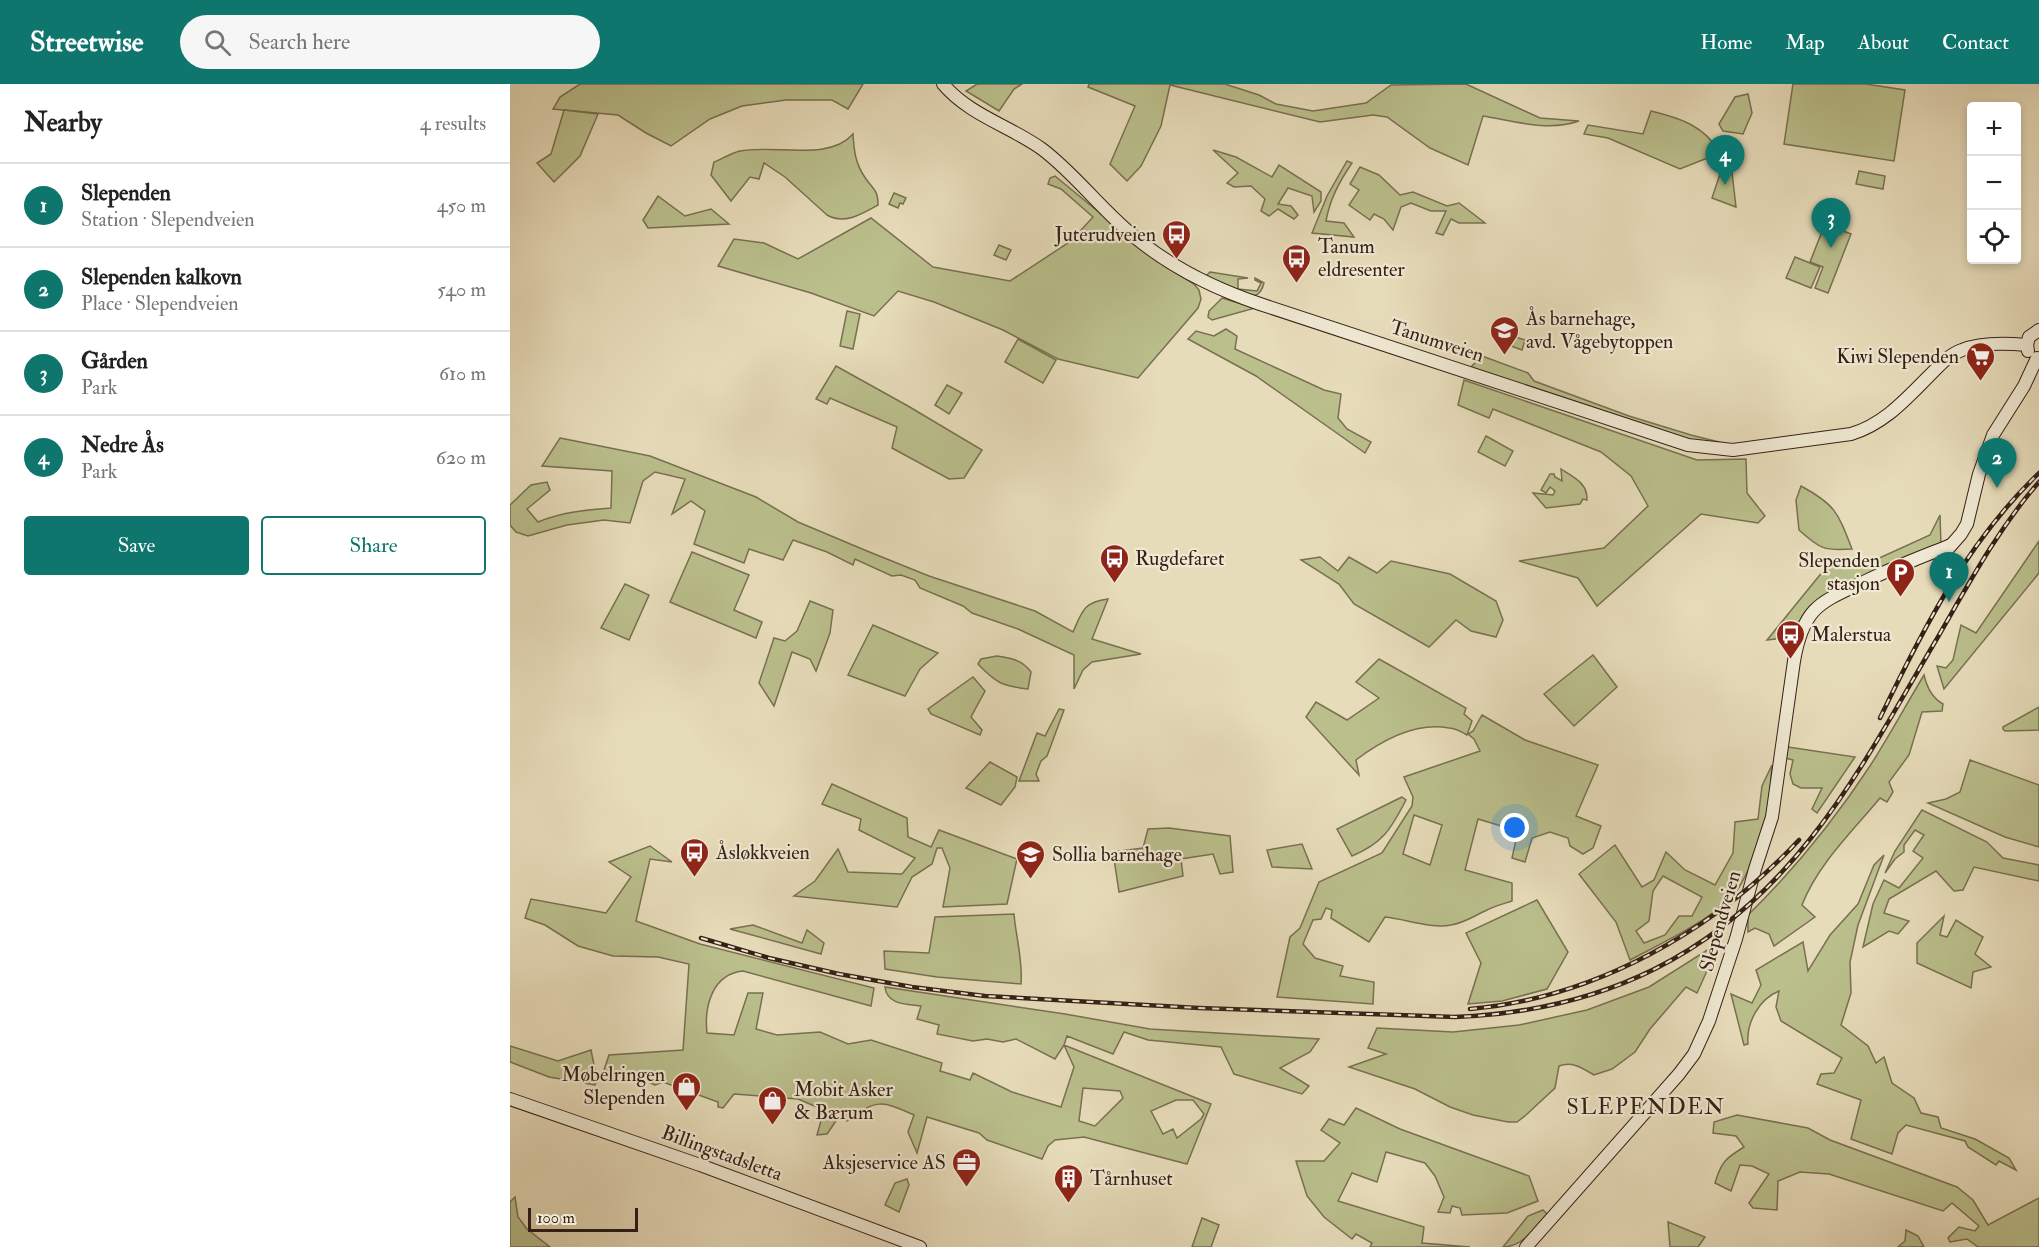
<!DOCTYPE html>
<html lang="en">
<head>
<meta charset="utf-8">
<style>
	:root { --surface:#fff; --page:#f6f6f6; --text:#222; --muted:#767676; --line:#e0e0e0; --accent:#0f766e }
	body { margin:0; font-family:"IM FELL Double Pica",serif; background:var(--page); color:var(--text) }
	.controls { position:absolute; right:18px; top:18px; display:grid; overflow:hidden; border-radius:6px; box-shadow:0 3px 9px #0003 }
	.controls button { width:54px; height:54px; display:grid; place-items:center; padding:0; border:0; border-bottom:2px solid var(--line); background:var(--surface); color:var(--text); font:30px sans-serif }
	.scale { position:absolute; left:18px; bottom:15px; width:110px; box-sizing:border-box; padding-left:6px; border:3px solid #352016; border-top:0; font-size:16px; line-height:21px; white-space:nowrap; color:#352016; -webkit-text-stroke:4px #efe8d2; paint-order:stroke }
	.you { position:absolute; left:1005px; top:744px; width:21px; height:21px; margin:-15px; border:4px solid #fff; border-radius:50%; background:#1a73e8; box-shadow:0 0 0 9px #1a73e833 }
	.badge { display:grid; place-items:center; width:39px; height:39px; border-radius:50%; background:var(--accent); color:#fff; font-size:20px; font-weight:700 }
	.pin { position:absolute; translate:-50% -50px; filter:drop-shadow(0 2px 3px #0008) }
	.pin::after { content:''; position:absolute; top:32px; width:21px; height:18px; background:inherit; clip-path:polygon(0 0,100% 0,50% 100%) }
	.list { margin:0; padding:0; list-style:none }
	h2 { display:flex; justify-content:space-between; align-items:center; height:78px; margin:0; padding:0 24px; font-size:26px }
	h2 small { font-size:20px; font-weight:400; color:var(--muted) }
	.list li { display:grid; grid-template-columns:39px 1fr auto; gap:18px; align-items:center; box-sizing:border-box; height:84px; padding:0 24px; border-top:2px solid var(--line) }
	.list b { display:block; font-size:22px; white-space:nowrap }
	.list p { margin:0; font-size:20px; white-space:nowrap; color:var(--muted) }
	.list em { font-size:20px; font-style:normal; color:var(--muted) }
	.actions { display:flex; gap:12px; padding:18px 24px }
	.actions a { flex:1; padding:14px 0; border:2px solid var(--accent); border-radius:6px; text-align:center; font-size:21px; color:var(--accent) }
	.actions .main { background:var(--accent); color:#fff }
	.icon { flex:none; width:33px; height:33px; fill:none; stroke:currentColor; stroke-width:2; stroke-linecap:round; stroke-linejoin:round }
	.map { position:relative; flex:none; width:1529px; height:1163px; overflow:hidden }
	header { display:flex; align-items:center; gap:36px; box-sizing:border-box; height:84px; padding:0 30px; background:var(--accent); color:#fff }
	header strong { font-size:28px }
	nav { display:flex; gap:33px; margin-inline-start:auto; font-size:21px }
	.search { width:420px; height:54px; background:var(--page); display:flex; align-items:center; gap:15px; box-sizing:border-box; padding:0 21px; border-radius:33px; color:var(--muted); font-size:22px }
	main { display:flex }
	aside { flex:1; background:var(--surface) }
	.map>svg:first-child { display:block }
	.green { fill:#babf8c; stroke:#787051; stroke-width:1.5; fill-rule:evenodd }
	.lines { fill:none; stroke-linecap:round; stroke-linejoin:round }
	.secondary-casing { stroke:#352016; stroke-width:14 }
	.secondary { stroke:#efe8d2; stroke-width:12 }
	.rail-casing { stroke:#352016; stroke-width:4.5 }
	.rail { stroke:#efe8d2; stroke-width:2; stroke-dasharray:7; stroke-linecap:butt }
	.labels { text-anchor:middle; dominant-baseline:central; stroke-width:4.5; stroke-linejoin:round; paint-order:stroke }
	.poi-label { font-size:20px; fill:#352016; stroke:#efe8d2; text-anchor:start }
	.street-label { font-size:20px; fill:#352016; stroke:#efe8d2 }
	.quarter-label { font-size:22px; letter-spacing:1.5px; fill:#352016; stroke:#efe8d2 }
</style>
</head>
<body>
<header>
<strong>Streetwise</strong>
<div class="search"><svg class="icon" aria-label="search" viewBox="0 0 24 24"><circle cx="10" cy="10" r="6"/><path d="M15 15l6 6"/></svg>Search here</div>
<nav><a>Home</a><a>Map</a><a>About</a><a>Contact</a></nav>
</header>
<main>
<aside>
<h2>Nearby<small>4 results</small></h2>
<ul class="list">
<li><span class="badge">1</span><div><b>Slependen</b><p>Station · Slependveien</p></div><em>450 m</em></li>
<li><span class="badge">2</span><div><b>Slependen kalkovn</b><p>Place · Slependveien</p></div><em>540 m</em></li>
<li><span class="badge">3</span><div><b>Gården</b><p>Park</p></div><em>610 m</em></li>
<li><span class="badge">4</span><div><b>Nedre Ås</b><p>Park</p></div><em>620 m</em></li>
</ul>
<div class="actions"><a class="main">Save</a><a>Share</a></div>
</aside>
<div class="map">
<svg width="1529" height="1163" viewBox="0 0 1529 1163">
	<rect width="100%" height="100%" fill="#e7dcba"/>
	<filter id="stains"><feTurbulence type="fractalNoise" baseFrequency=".00333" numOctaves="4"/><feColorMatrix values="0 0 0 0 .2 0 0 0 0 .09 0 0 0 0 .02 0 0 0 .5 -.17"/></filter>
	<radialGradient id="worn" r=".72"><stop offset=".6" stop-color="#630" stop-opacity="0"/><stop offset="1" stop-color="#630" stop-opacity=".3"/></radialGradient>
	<g class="green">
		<polygon points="70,0 353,0 338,25 322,16 276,16 232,22 200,35 161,62 136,49 108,31 43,25 50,13"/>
		<polygon points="467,0 512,0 504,5 489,27 456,7"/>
		<path d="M579,0H715L749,11L766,20L803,27L856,19L881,1L956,0L1030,34L1069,37C1038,48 1004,37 973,32L958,81L920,64L877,33L863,31L810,38L660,1L651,42L631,82L617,97L600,80L625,22L578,3Z"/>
		<polygon points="1283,0 1356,0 1395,6 1384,77 1274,60"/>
		<polygon points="1238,10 1242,29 1233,50 1213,47 1209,40 1225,13"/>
		<polygon points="54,26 88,30 70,72 44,98 27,79 41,70"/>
		<path d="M1141,27C1170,34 1195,42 1210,69L1170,85L1098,54L1074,50L1078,41L1133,50Z"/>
		<path d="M343,50C344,66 345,78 354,92C362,105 368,104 368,121C352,130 334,141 317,131L275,93L254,79L249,95L240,93L221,117L201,91L204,78C212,75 221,69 230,67C263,60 319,78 343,50Z"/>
		<polygon points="703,66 726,73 762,93 769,81 811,108 811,117 804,128 802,112 778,104 768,120 781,122 788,131 784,135 768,125 759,132 751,127 755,115 741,102 724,103 717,99 728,89"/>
		<polygon points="1216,72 1222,89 1226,123 1202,114"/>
		<path d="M837,77L842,79C829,98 820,115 816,137L834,139L844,153L802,149L817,112Z"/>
		<polygon points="850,83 869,91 890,111 903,108 937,122 949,119 975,139 949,139 941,135 933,151 926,149 936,127 921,127 901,119 891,123 883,146 874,135 864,130 860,136 839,121 849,106 840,100"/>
		<polygon points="1349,87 1375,92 1373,105 1346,100"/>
		<polygon points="545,92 653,181 684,200 689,206 691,215 688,224 628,294 548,275 493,246 424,218 388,207 364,232 301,209 208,182 224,155 254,159 288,175 361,134 423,183 500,197 561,157 583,133 551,105 538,100 540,94"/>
		<polygon points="384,109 396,114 393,120 390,119 388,124 379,120"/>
		<polygon points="148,112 175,132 201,125 219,140 138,144 133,136"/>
		<polygon points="1315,140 1341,150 1318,209 1305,204 1313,183 1300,178"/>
		<polygon points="489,161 501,166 496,176 484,171"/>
		<polygon points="1285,173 1310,183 1301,204 1276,194"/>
		<path d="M700,188L738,194L728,195V205L747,207L751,199L745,196V194L754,199C753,203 751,209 746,211C737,215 705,197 695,193Z"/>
		<polygon points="712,214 745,224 702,236 698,233 699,227"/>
		<polygon points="337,227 350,230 343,265 330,262"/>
		<polygon points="716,245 727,252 725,265 814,306 831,310 828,334 837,345 861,358 855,369 746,292 678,255 686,247 704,252"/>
		<polygon points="996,250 1015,256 1012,266 993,259"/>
		<polygon points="508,255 546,276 533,299 495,278"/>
		<polygon points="972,272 1018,289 1024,297 1119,332 1181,351 1221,361 1176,355 961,283"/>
		<polygon points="326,282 398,322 472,366 454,394 439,395 382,364 387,343 320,314 317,320 306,315"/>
		<polygon points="954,296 1187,376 1236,375 1237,409 1255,432 1248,439 1191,430 1087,522 1068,494 1009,477 1094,464 1138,422 1121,392 1091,368 983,325 979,334 948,321"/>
		<polygon points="437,301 452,309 439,330 425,321"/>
		<polygon points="976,352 1003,367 995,382 968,368"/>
		<path d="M50,354L140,372L246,413L288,438L357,467L419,492L525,527L563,548C572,528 573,518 598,515L582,555L631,570L582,578L573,586L564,605V571L508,545L462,529L453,522L410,504L405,496L391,491L382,492L345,475L343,481L317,468L283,456L273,476L239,465L234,479L184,460L195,427L181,417L162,430L175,395L145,388L133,397L120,439L94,436L57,441L18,452L6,448L0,441V421L21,401L37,398L40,406L17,425L28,438C52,428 76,426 101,424L102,387L32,382Z"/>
		<path d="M1051,385C1063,393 1078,399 1077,416L1073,415L1070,420L1036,424L1023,409L1043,411L1045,407L1040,403L1036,409L1031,406L1040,390H1044L1045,393L1052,397Z"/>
		<path d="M1291,402C1326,421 1328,429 1342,465C1314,467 1310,465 1289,446L1286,416Z"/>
		<polygon points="1430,431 1431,462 1319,510 1291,541 1283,553 1257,556 1322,476 1365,476 1420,451"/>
		<polygon points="1529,457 1529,489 1434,605 1427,582 1436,584 1443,576 1451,541 1466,549"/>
		<polygon points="182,468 239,491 224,526 252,538 246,554 160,518"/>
		<polygon points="810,473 828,487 839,473 867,489 881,477 940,490 986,517 993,536 986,553 961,547 946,536 919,563 844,520 829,500 791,476"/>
		<polygon points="115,500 139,511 119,556 91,544"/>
		<polygon points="300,517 323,526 320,549 306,587 300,575 282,568 264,622 249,599 264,554 275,557 287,547"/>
		<polygon points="363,541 428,569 410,585 395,612 338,591"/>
		<polygon points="1083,571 1107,603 1064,642 1034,610"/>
		<path d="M487,572C501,574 512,576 521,588L518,605C492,602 486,599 468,580L471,575Z"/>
		<path d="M869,575L956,624L954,630L962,637L957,651C952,648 945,644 939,644C906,638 871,657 846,676L849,691L796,633L806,618L837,636L869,614L846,598Z"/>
		<path d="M1414,591C1417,604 1422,614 1433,620L1432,627L1412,628L1399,671L1379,698L1383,708L1377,718L1370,714C1342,748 1308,780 1292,821L1305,833L1264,862L1259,850L1245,844L1238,848V831C1284,786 1325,735 1360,682C1379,652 1396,621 1414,591Z"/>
		<polygon points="463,593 475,607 461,633 472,646 470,651 421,630 418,625"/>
		<polygon points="1529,623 1529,646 1495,647 1493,645 1493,643"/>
		<polygon points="549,625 554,626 537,672 531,677 526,690 529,697 509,697 527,649 535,652"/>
		<path d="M972,631L1015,656L1088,681L1066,732L1091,742L1083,764L1073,770L1060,762L1058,754L1040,748L1022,754L1015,778L1002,774L1008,747L968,735L955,786L1002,799V817C993,820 984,822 975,827C964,832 954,839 941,841C921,845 896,835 875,833L859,858L821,834L822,826L816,824L811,835L803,836L793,860L805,874L833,882L830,892L864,898L863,920L767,913L780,853L790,844L809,798L872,769L902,722L903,713L894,693L970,667L964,655L958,650L963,647ZM904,731L932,741L920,781L893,770Z"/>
		<polygon points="1278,663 1345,673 1307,729 1302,725 1312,704 1291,704 1283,700 1280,690 1283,676 1275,674"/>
		<polygon points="1460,676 1529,701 1529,763 1495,753 1418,719 1436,715 1450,708"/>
		<polygon points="480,678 507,693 505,703 491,721 456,704"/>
		<path d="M1262,681C1261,694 1260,706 1259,718C1256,742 1237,800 1219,816C1191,841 1154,858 1120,876L1106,838L1069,790L1105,761L1132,803L1144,796L1156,768L1175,786L1205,801L1223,769L1225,738L1248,735L1252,702ZM1153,792L1192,813L1182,832H1169L1155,851L1134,859L1126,847L1139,837L1143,807Z"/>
		<polygon points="322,700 397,734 398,753 421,763 429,746 507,775 497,820 433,823 440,784 432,764 427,764 422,780 402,793 387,823 284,812 305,797 328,765 338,788 392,790 405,774 349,746 351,735 312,720"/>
		<path d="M892,713L896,716C881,745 873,759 842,772L827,745Z"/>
		<polygon points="1412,726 1477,758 1493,774 1529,781 1529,797 1464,783 1453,806 1444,807 1426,787 1379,815 1374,829 1399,837 1388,850 1379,847 1353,863 1363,820 1374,796 1389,804 1413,774 1403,767 1414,751 1405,746 1394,761 1394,768 1385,775 1375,789 1385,767"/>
		<polygon points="659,744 720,752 723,788 710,790 703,770 671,775 673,792 609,808 603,768 633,764 638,745"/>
		<polygon points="792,760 802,785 762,783 757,766"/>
		<path d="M140,762L162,778L140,775L126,837L190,860L364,904L361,922L233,887C202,890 194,923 197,949L224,951L238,909H253L246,945L267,951L310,948L338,960L361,956L432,979L430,987L460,996L463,989L502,1008L551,1023L564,983L554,961L545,975L506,955L493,958L477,955L463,957L427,950L429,941L407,935L411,922C396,920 377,921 375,903L555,930L640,945L809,955L800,968L770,984L799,1002L792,1010L724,990L711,963L638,956L614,948L603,970L557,952L554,961L701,1020L677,1080L574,1053L545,1056L538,1062L532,1075L477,1056L469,1049L417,1033L407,1069L398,1048L404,1031C370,1016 367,1015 337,1037L328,1034L317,1050L307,1051L314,1026L288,1015L224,1010L213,1024L208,1023V1018L153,998L145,1001C128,992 111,987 93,989L99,971L173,966L179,880L148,873L103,872L68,862L35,841L15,834L21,815L96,829L121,793L99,778ZM573,1004L610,1007L613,1014L585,1042L569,1037ZM666,1016H683L694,1030L691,1035L667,1054L663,1045L653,1050L641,1027Z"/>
		<path d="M1374,771L1348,841L1340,878L1341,909L1331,941L1358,962L1366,979L1374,973L1382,999L1404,1014L1411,1029L1428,1033L1431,1044L1465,1055L1499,1074L1506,1086L1489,1077L1486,1081L1458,1063L1455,1057L1396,1041L1388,1049L1382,1070L1341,1055L1351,1016L1307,1000L1311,990L1324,989L1332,974L1271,937L1266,923L1269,907C1249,915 1236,939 1238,960L1234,961L1221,910L1242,919L1251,901L1246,886L1293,858L1298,887L1320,851L1348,820L1364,781Z"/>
		<polygon points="1027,816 1058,868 1037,905 992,917 958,920 971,879 956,849"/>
		<path d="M504,830C506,854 513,876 511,900L427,893L375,885L374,867L419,869L425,833Z"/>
		<polygon points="1434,832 1430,851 1437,853 1446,836 1473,853 1465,870 1481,883 1463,888 1461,904 1407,879 1407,859"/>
		<polygon points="243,841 292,859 297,846 314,859 311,870 220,845"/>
		<path d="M1210,858L1187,909L1176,903L1140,945L1125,968L1102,985L1084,991C1072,984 1063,977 1049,982L1045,1004L1016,1031L1007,1038H998L963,1031L940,1023L905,1005L839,983L876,970L858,964L867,944L943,948L1009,941L1077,926L1139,903Z"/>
		<polygon points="0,962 48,977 81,966 87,996 85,1001 39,993 0,978"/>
		<polygon points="846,1024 890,1045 1019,1092 1028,1117 997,1129 952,1131 950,1124 942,1122 940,1129 928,1128 934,1113 925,1092 915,1079 876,1068 867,1098 842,1089 828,1117 914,1143 912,1159 960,1163 860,1163 862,1159 846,1150 842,1155 814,1133 797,1112 786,1077 814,1077 830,1059 811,1046 819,1035 834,1041"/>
		<path d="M1227,1031L1298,1044L1320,1056L1447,1103L1463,1116L1478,1141L1529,1114V1163H1468L1457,1155L1440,1158L1438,1154L1449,1143L1465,1147L1469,1142L1442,1119L1433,1127L1319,1090L1290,1088L1268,1097L1267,1126L1243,1124L1239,1119L1259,1090L1242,1082L1230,1081L1221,1107L1205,1099C1211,1078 1216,1074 1234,1063L1226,1052L1203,1049L1204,1038Z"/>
		<polygon points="397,1095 399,1101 389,1128 375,1121 385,1099"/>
		<polygon points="5,1113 8,1133 17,1145 40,1163 0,1163 0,1118"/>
		<path d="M1033,1126L1037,1130C1025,1143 1013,1163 993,1163L1018,1132Z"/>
		<polygon points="692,1134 709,1141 701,1163 682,1163"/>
		<polygon points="1158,1138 1195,1153 1188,1163 1160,1163"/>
		<polygon points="1396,1146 1408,1152 1414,1163 1388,1163 1395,1157"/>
	</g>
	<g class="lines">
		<defs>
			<g id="secondary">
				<path d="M433,0C459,31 500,42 532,65C560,86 582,114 608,138C648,177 697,202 750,220L1178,361L1223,366L1341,350C1374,340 1395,316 1419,292C1429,282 1438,271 1452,266C1471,258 1496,259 1517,261"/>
				<polyline points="1518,267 1517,261 1519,253 1529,246"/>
				<polyline points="1436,467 1451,450 1457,440 1469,390 1483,351 1514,302 1527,274"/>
				<polyline points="0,1015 190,1081 410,1163"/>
				<path d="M1016,1163L1169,990L1184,970L1199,937L1226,855L1245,785L1262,733L1284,577C1294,519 1313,518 1360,495C1387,482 1414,472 1441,461"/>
			</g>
		</defs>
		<use href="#secondary" class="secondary-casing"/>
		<use href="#secondary" class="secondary"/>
		<defs>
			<g id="rail">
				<path d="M1370,634C1413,545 1457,458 1529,389"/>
				<path d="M191,854L259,874L329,890L402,903L475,912L689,924L945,933C1094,927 1209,871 1301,754C1349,693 1386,624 1425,558C1457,503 1487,446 1529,398"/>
				<path d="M960,925C1085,914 1204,847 1289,756"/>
			</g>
		</defs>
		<use href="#rail" class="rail-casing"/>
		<use href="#rail" class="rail"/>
	</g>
	<defs>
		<symbol id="bus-pin" viewBox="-11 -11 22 30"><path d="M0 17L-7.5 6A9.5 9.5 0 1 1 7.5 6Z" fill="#8f2418" stroke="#efe8d2"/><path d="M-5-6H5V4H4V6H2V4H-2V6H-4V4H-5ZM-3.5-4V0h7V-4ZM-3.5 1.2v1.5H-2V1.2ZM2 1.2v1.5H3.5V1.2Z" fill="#fff"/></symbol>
		<symbol id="school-pin" viewBox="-11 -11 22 30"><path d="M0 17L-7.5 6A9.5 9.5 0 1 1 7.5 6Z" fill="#8f2418" stroke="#efe8d2"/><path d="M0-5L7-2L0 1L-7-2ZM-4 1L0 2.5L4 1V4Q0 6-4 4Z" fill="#fff"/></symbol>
		<symbol id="supermarket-pin" viewBox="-11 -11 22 30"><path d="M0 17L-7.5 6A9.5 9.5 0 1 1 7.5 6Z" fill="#8f2418" stroke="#efe8d2"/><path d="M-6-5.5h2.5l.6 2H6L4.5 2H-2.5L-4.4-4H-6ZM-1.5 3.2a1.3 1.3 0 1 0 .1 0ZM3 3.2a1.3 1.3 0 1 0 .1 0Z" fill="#fff"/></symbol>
		<symbol id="parking-pin" viewBox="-11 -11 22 30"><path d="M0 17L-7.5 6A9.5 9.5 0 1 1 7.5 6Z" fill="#8f2418" stroke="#efe8d2"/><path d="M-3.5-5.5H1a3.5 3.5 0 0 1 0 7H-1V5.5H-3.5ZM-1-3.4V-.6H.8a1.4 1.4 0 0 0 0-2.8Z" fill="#fff"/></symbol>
		<symbol id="shop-pin" viewBox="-11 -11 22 30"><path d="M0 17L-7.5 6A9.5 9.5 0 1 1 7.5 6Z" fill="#8f2418" stroke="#efe8d2"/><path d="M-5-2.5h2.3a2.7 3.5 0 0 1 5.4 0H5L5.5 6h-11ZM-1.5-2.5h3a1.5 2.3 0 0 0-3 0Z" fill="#fff"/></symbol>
		<symbol id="office-pin" viewBox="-11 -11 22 30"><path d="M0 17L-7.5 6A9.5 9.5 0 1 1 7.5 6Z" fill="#8f2418" stroke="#efe8d2"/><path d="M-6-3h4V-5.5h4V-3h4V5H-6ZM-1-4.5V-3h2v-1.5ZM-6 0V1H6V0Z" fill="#fff"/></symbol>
		<symbol id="building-pin" viewBox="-11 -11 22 30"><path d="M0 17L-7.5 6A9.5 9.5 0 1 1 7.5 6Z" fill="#8f2418" stroke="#efe8d2"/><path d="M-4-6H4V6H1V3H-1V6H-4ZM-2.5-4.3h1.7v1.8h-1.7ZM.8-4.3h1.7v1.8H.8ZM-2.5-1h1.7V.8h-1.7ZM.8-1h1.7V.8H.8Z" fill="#fff"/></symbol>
	</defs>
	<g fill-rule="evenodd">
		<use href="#bus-pin" x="650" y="134" width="33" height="45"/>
		<use href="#bus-pin" x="770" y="158" width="33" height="45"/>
		<use href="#school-pin" x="978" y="230" width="33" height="45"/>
		<use href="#supermarket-pin" x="1454" y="256" width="33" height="45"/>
		<use href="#bus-pin" x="588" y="458" width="33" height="45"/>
		<use href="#parking-pin" x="1374" y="472" width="33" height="45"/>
		<use href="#bus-pin" x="1264" y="534" width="33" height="45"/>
		<use href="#bus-pin" x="168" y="752" width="33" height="45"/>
		<use href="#school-pin" x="504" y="754" width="33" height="45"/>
		<use href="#shop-pin" x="160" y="986" width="33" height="45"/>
		<use href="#shop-pin" x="246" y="1000" width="33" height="45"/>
		<use href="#office-pin" x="440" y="1062" width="33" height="45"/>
		<use href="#building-pin" x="542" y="1078" width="33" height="45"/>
	</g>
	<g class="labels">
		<g class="poi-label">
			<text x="646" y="150" text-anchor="end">Juterudveien</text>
			<text x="808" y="162">Tanum<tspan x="808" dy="23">eldresenter</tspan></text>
			<text x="1016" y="234">Ås barnehage,<tspan x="1016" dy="23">avd. Vågebytoppen</tspan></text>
			<text x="1449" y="272" text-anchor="end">Kiwi Slependen</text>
			<text x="625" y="474">Rugdefaret</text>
			<text x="1370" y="476" text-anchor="end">Slependen<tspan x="1370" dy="23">stasjon</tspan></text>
			<text x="1301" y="550">Malerstua</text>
			<text x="206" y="768">Åsløkkveien</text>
			<text x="542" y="770">Sollia barnehage</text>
			<text x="155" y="990" text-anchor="end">Møbelringen<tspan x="155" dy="23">Slependen</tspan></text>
			<text x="284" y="1005">Mobit Asker<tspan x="284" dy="23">&amp; Bærum</tspan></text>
			<text x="436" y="1078" text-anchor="end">Aksjeservice AS</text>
			<text x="580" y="1094">Tårnhuset</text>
		</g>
		<g class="street-label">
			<text transform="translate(927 257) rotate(18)">Tanumveien</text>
			<text transform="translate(1210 837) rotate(-74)">Slependveien</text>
			<text transform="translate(212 1069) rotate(20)">Billingstadsletta</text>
		</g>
		<g class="quarter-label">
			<text x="1136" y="1023">SLEPENDEN</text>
		</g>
	</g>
	<rect width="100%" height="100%" filter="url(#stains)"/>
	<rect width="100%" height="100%" fill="url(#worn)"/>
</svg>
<div class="controls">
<button>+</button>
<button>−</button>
<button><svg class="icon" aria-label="locate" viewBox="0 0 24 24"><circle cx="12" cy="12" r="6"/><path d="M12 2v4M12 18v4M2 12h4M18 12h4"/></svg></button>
</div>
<div class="scale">100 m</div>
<div class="you"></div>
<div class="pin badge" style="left:1439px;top:518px">1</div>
<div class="pin badge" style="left:1487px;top:404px">2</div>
<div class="pin badge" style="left:1321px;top:164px">3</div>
<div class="pin badge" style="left:1215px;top:101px">4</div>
</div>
</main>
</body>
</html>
